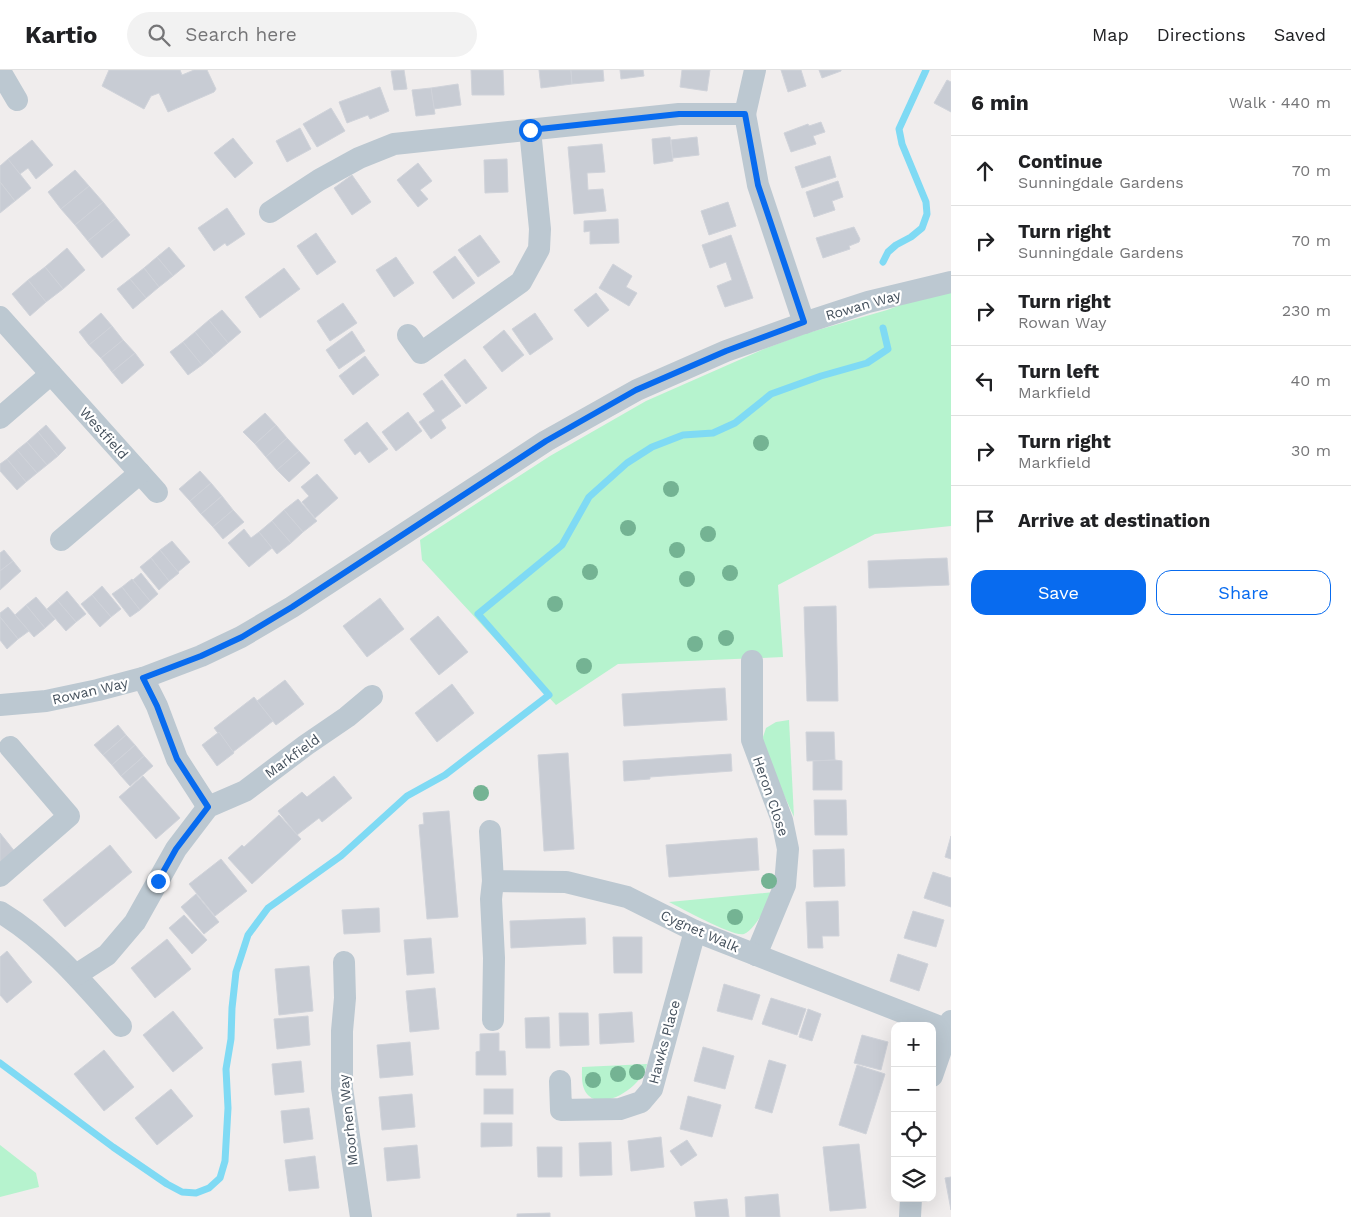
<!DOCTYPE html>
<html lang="en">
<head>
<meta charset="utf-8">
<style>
	:root { --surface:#fff; --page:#f2f2f2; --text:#202124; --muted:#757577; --line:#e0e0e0; --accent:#086bef }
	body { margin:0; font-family:"Work Sans",sans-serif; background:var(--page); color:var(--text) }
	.controls { position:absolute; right:15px; bottom:15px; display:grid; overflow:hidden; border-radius:10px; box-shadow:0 5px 20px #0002 }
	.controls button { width:45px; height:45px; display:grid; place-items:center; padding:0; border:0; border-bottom:1px solid var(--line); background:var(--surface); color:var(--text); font:25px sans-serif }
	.stop { position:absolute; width:15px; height:15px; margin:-11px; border:4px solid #086bef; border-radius:50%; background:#fff }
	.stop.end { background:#086bef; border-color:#fff; box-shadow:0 1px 5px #0008 }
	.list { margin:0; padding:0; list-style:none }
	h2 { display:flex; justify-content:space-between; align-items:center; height:65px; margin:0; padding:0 20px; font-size:21px }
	h2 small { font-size:16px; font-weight:400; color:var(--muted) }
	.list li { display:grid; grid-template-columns:32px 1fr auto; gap:15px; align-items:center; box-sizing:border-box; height:70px; padding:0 20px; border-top:1px solid var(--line) }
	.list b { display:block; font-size:19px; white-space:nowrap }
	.list p { margin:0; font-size:16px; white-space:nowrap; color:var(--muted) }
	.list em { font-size:16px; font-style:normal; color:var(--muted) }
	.actions { display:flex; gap:10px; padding:15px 20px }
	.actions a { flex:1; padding:11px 0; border:1px solid var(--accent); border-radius:15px; text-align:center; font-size:18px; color:var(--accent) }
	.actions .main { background:var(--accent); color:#fff }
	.icon { flex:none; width:28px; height:28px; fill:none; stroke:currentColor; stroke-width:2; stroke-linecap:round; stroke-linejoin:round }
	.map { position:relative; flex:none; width:951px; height:1147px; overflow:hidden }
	header { display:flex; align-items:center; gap:30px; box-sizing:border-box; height:70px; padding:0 25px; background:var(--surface); border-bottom:1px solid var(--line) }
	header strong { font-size:24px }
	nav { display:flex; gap:28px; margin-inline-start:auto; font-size:18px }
	.search { width:350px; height:45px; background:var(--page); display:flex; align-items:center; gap:12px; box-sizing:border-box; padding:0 18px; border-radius:28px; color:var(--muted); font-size:19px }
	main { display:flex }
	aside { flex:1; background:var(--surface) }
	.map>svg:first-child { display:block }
	.green { fill:#b6f3ce }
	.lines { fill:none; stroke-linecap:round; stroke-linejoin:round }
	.stream { stroke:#7fdaf4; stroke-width:7 }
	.building { fill:#c8ccd4; stroke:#d0d3da }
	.minor { stroke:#bcc8d1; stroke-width:22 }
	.tree { fill:#74b393 }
	.route { stroke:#086bef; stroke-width:6 }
	.labels { text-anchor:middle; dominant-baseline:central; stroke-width:4.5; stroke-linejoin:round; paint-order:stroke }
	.street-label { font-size:14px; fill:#44505c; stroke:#fff }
</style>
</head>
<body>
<header>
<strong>Kartio</strong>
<div class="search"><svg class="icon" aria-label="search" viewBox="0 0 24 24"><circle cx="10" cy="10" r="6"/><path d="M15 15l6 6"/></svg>Search here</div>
<nav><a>Map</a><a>Directions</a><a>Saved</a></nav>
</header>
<main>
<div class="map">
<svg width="951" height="1147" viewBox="0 0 951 1147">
	<rect width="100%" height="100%" fill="#f0eded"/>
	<g class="green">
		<polygon points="951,222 951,456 875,464 778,515 783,587 618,594 556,635 422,490 420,470 550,386 646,331 764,279 804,264 887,240 923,227"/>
		<polygon points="789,650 794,747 764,681 762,670 766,658 776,652"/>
		<path d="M774,822C768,833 755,860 744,864C735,868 681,838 669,832Z"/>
		<path d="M647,994C644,1015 603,1043 587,1024C581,1017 582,1006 582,997Z"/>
		<polygon points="0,1075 36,1103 39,1117 0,1127"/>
	</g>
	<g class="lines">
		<g class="stream">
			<polyline points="883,192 888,182 896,175 911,167 922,158 927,144 926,132 902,74 899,59 926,0"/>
			<polyline points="0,993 113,1077 167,1114 182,1122 196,1123 209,1118 220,1108 225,1091 228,1038 226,999 231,969 232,938 236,902 248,865 268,838 341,786 407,726 445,705 549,625 478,544 562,475 589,427 627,393 652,377 683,365 713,363 735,353 771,324 821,306 867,293 888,279 883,258"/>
		</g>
	</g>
	<g class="building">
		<polygon points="109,0 180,0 182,5 194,0 207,0 216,19 214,22 168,42 159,23 151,26 144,39 102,16"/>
		<polygon points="404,0 407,19 394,20 391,1"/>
		<polygon points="471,0 503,0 504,25 472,25"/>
		<polygon points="539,0 571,0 572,14 541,18"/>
		<polygon points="571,0 603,0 604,11 572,14"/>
		<polygon points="620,0 643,0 644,6 621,9"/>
		<polygon points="682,0 710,0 707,21 680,17"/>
		<polygon points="781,0 801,0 806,16 788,22"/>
		<polygon points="819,0 841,0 841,1 822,8"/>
		<polygon points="947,10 951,12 951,42 934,33"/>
		<polygon points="458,14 461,35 434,39 431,18"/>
		<polygon points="380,17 389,41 370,49 368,45 347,53 339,32"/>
		<polygon points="431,18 435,44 416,46 412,20"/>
		<polygon points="331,38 345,61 317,77 303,54"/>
		<polygon points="821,52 825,62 813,66 816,74 791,82 784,63 808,54 809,56"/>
		<polygon points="300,58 311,79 287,92 276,71"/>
		<polygon points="670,67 673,91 654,94 652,69"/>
		<polygon points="697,67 699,85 673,88 671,70"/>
		<polygon points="233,68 253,93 235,108 214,83"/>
		<polygon points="32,70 53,95 36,109 28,98 20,104 8,89"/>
		<polygon points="602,74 605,102 587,103 588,120 603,119 606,141 574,144 568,77"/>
		<polygon points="830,86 836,107 802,118 795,97"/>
		<polygon points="8,89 31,118 15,131 0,112 0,96"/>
		<polygon points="507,89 508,122 485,123 484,90"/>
		<polygon points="418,93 432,111 420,120 428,129 418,137 397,110"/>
		<polygon points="75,100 89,116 61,139 48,122"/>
		<polygon points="352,105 371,132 352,145 334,118"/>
		<polygon points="838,111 843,127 832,131 835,140 814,147 806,122"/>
		<polygon points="0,112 15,131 0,143"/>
		<polygon points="89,116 103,132 75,155 61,139"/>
		<polygon points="103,132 116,148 88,171 75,155"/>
		<polygon points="728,132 736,156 709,165 701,141"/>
		<polygon points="227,138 245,164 227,176 225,173 214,181 198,158"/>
		<polygon points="116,148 130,165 102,188 88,171"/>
		<polygon points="618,149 619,173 590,174 590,161 584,162 584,151"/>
		<polygon points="854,157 860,169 859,172 849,176 850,179 823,188 816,168"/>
		<polygon points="316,163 336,192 317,205 297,176"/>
		<polygon points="480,165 500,192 478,207 458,180"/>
		<polygon points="731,165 753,228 725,237 717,216 732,210 726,192 710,198 702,175"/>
		<polygon points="169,177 185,196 173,206 157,187"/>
		<polygon points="67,178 85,200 63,219 45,197"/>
		<polygon points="455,186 475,213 453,229 433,202"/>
		<polygon points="157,187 173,206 159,217 144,198"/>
		<polygon points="396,187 414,213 394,227 376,200"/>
		<polygon points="613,194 632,206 626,217 637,223 629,236 599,218"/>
		<polygon points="45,197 63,219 46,232 28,210"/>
		<polygon points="144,198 159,217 146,228 130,209"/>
		<polygon points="284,198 300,219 260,248 245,227"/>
		<polygon points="130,209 146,228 133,239 117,219"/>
		<polygon points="28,210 46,232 30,246 12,224"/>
		<polygon points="596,223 609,240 588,257 574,240"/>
		<polygon points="343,233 357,253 330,271 317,251"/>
		<polygon points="222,240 241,262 228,273 209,250"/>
		<polygon points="101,243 112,256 89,275 79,262"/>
		<polygon points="535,243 553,269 530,285 512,259"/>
		<polygon points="209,250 228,273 214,285 195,262"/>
		<polygon points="112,256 123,270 101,288 89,275"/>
		<polygon points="504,260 524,285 502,302 483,277"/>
		<polygon points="352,261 365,281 339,299 326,280"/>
		<polygon points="195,262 214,285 202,295 183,272"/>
		<polygon points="123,270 135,283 112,302 101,288"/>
		<polygon points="183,272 202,295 188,305 170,282"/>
		<polygon points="135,283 144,295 122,314 112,302"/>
		<polygon points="365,286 379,305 353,325 339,306"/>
		<polygon points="465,289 487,318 466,334 444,305"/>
		<polygon points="442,310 461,336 441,350 446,358 431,369 419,352 435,341 423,324"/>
		<polygon points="408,342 422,361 396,381 382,362"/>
		<polygon points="265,343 276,355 255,374 243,362"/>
		<polygon points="367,352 388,379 369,393 360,381 355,385 344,370"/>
		<polygon points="46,355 66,378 58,386 38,362"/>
		<polygon points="276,355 287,368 266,387 255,374"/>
		<polygon points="38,362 58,386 47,395 27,372"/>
		<polygon points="287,368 299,381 277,400 266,387"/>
		<polygon points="27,372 47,395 37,403 17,380"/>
		<polygon points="17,380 37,403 26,412 7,389"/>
		<polygon points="299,381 310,393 289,412 277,400"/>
		<polygon points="7,389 26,412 17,420 0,401 0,394"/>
		<polygon points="200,401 211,413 190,431 179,419"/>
		<polygon points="317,404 338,428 315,448 302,432 309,426 301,417"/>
		<polygon points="211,413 222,426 201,444 190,431"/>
		<polygon points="222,426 233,440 213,457 201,444"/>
		<polygon points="298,429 317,451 303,462 284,440"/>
		<polygon points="233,440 244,452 223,469 213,457"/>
		<polygon points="284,440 303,462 291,473 272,451"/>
		<polygon points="272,451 291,473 277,484 259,462"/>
		<polygon points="244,459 251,468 259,462 272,478 249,497 228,473"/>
		<polygon points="172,471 190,492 178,502 160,480"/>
		<polygon points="4,480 13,491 0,501 0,483"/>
		<polygon points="160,480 179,503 169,511 151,488"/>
		<polygon points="151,488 169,511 159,520 140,497"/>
		<polygon points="947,488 949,515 869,518 868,491"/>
		<polygon points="13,491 21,501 0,520 0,501"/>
		<polygon points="141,503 158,524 150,531 133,510"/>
		<polygon points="132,509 150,531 140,540 122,517"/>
		<polygon points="102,516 121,539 111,547 92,525"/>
		<polygon points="122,517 140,540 130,547 112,524"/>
		<polygon points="67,521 86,544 76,552 57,530"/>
		<polygon points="92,525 111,547 100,557 81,534"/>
		<polygon points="36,527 55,549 45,558 26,535"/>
		<polygon points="380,528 404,559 367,587 343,556"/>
		<polygon points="57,530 76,552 66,561 47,539"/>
		<polygon points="26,535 45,558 34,567 15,545"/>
		<polygon points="836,536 838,631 807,631 804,537"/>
		<polygon points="8,537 29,561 18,569 0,547 0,543"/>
		<polygon points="438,546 468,582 439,605 410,569"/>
		<polygon points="0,547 18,569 7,579 0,570"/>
		<polygon points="285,610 304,634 276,655 257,631"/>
		<polygon points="452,614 474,643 437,672 415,643"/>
		<polygon points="725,618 727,650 624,656 622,624"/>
		<polygon points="254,627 273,651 233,682 214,658"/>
		<polygon points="118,655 126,665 103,685 94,675"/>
		<polygon points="219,662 234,683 217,696 202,675"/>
		<polygon points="806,662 834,662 835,690 807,691"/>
		<polygon points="126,665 135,675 112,695 103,685"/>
		<polygon points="135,675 144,686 121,706 112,695"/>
		<polygon points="568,683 574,779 544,781 538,685"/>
		<polygon points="731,684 732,701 650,707 650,709 624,711 623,691"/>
		<polygon points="144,686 153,696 130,716 121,706"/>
		<polygon points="835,690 842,691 842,720 813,720 813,691"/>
		<polygon points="143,706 180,748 156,769 119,727"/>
		<polygon points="334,706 352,728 322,752 319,748 297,765 278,741 302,722 307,727"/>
		<polygon points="814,730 846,730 847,765 815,765"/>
		<polygon points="449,741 458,847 427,849 419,755 424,754 423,743"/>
		<polygon points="279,745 301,769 252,814 228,788 242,775 244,777"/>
		<polygon points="0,763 16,783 0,796"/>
		<polygon points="951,766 951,789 945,787"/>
		<polygon points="757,768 759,800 669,807 666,775"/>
		<polygon points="110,775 132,802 65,857 43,830"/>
		<polygon points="844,779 845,816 814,817 813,780"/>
		<polygon points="221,789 247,821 215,846 189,814"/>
		<polygon points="933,802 951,808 951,837 924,828"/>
		<polygon points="196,824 219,852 204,864 181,837"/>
		<polygon points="838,831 839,866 822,866 823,878 808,878 806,832"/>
		<polygon points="379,838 380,862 344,864 342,840"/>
		<polygon points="913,841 944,850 936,877 904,868"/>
		<polygon points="184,845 207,870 192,884 169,858"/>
		<polygon points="585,848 586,874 511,878 510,851"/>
		<polygon points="613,867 642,867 642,903 614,903"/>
		<polygon points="431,868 434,903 407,905 404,870"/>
		<polygon points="167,869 191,899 155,928 131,898"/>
		<polygon points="7,881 32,912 7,933 0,925 0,887"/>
		<polygon points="898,884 928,894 919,921 890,911"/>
		<polygon points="309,896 313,941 279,945 275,899"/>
		<polygon points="724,914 760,925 752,950 717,941"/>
		<polygon points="435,918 439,959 410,962 406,921"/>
		<polygon points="771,928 806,939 797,965 762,954"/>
		<polygon points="808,939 821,944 812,971 799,967"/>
		<polygon points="173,941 203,978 173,1002 143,965"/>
		<polygon points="632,942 634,972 600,974 599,944"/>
		<polygon points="559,943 588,943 589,975 560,976"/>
		<polygon points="308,946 310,975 277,979 274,949"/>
		<polygon points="549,947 550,978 526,978 525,948"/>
		<polygon points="499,963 499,981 505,981 506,1005 476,1005 476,982 480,981 480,964"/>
		<polygon points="862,965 888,972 881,1000 854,993"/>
		<polygon points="410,972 413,1005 380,1008 377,975"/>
		<polygon points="703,977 734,986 725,1019 694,1011"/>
		<polygon points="104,980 134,1017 104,1041 74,1004"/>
		<polygon points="769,990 786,995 772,1043 755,1038"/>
		<polygon points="301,991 304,1022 275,1025 272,994"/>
		<polygon points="857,995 885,1004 866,1064 839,1055"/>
		<polygon points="171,1019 193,1046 157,1075 135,1048"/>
		<rect x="484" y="1019" width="29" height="25"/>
		<polygon points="412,1024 415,1057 382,1060 379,1027"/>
		<polygon points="688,1026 721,1035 712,1067 680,1059"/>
		<polygon points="309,1038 313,1069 284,1073 281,1041"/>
		<polygon points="481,1053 512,1053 512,1076 481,1077"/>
		<polygon points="661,1067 664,1097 631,1101 628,1071"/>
		<polygon points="687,1070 697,1085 681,1096 670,1081"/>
		<polygon points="611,1072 612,1105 580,1106 579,1073"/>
		<polygon points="859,1074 866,1138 830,1141 823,1077"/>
		<polygon points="417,1075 420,1108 387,1111 384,1078"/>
		<polygon points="537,1077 562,1077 562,1107 538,1107"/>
		<polygon points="315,1086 319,1118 289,1121 285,1090"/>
		<polygon points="951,1107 951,1140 945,1108"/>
		<polygon points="778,1124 780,1147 746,1147 745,1127"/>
		<polygon points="727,1129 729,1147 696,1147 694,1132"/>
		<polygon points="550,1143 550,1147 517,1147 517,1144"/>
	</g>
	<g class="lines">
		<g class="minor">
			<polyline points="0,1 17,30"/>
			<polyline points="745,44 758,115 804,253"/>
			<polyline points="270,142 319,110 359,88 394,74 679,44 745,44 755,0"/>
			<polyline points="0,247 157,422"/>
			<polyline points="408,265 421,283 521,212 539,179 540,159 530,60"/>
			<polyline points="0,348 51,304"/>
			<polyline points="61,470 140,403"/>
			<polyline points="752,591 752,670 782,750 788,779 785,815 756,885"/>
			<polyline points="143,608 157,636 177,689 208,737"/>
			<polyline points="0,635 46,631 98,620 143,608 201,586 241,567 292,537 546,371 637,320 726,281 804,253 868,232 951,212"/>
			<polyline points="490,761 493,811 566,812 627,827 695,861 948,960"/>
			<polyline points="0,806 69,746 10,677"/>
			<polyline points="493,811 491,829 494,888 493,950"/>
			<path d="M0,842C48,871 84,914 121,956"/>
			<polyline points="344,892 345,928 342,961 342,1018 361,1147"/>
			<polyline points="76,905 107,885 135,852 176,779 208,737 245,721 306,675 347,647 372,626"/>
			<polyline points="932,1006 951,951"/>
			<polyline points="560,1011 561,1040 620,1039 641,1032 652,1019 695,861"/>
			<polyline points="910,1147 911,1128"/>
		</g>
	</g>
	<g class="tree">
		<circle cx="761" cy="373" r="8"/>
		<circle cx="671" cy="419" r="8"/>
		<circle cx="628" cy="458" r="8"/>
		<circle cx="708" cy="464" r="8"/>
		<circle cx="677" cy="480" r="8"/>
		<circle cx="590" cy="502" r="8"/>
		<circle cx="730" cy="503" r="8"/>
		<circle cx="687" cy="509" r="8"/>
		<circle cx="555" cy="534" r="8"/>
		<circle cx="726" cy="568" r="8"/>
		<circle cx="695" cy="574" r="8"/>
		<circle cx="584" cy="596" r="8"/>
		<circle cx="481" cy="723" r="8"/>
		<circle cx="769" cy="811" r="8"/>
		<circle cx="735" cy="847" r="8"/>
		<circle cx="637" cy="1002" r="8"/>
		<circle cx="618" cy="1004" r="8"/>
		<circle cx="593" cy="1010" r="8"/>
	</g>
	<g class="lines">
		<polyline class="route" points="158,811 176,779 208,737 177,689 157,636 143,608 201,586 242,567 292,537 546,371 636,320 726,281 804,252 758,115 745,44 679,44 530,60"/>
	</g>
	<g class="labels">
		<g class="street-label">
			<text transform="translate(863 235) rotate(-16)">Rowan Way</text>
			<text transform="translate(104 363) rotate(48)">Westfield</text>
			<text transform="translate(90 621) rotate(-13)">Rowan Way</text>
			<text transform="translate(292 686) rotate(-36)">Markfield</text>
			<text transform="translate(771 726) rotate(71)">Heron Close</text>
			<text transform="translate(700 861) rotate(24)">Cygnet Walk</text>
			<text transform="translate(664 972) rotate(-75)">Hawks Place</text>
			<text transform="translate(348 1050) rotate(-96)">Moorhen Way</text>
		</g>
	</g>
</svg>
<div class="controls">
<button>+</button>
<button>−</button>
<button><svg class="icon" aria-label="locate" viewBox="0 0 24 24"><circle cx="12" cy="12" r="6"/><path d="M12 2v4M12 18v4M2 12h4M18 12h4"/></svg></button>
<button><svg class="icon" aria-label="layers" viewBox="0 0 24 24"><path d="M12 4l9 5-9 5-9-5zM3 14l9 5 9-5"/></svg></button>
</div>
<div class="stop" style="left:530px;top:60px"></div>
<div class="stop end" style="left:158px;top:811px"></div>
</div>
<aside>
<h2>6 min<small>Walk · 440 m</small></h2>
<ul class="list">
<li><svg class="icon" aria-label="ahead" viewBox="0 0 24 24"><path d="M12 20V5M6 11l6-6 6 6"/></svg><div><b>Continue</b><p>Sunningdale Gardens</p></div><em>70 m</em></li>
<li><svg class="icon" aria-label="right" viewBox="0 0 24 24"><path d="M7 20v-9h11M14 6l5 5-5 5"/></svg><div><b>Turn right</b><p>Sunningdale Gardens</p></div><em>70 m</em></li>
<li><svg class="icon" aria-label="right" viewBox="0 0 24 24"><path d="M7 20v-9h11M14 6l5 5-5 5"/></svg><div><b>Turn right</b><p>Rowan Way</p></div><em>230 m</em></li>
<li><svg class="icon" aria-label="left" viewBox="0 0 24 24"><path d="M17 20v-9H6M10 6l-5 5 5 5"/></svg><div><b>Turn left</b><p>Markfield</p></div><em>40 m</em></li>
<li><svg class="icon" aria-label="right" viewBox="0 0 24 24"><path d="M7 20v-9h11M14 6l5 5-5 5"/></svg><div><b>Turn right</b><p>Markfield</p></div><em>30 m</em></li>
<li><svg class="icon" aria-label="arrive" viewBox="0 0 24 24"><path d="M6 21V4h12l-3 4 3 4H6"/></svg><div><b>Arrive at destination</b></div></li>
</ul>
<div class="actions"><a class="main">Save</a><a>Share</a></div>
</aside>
</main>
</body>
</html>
